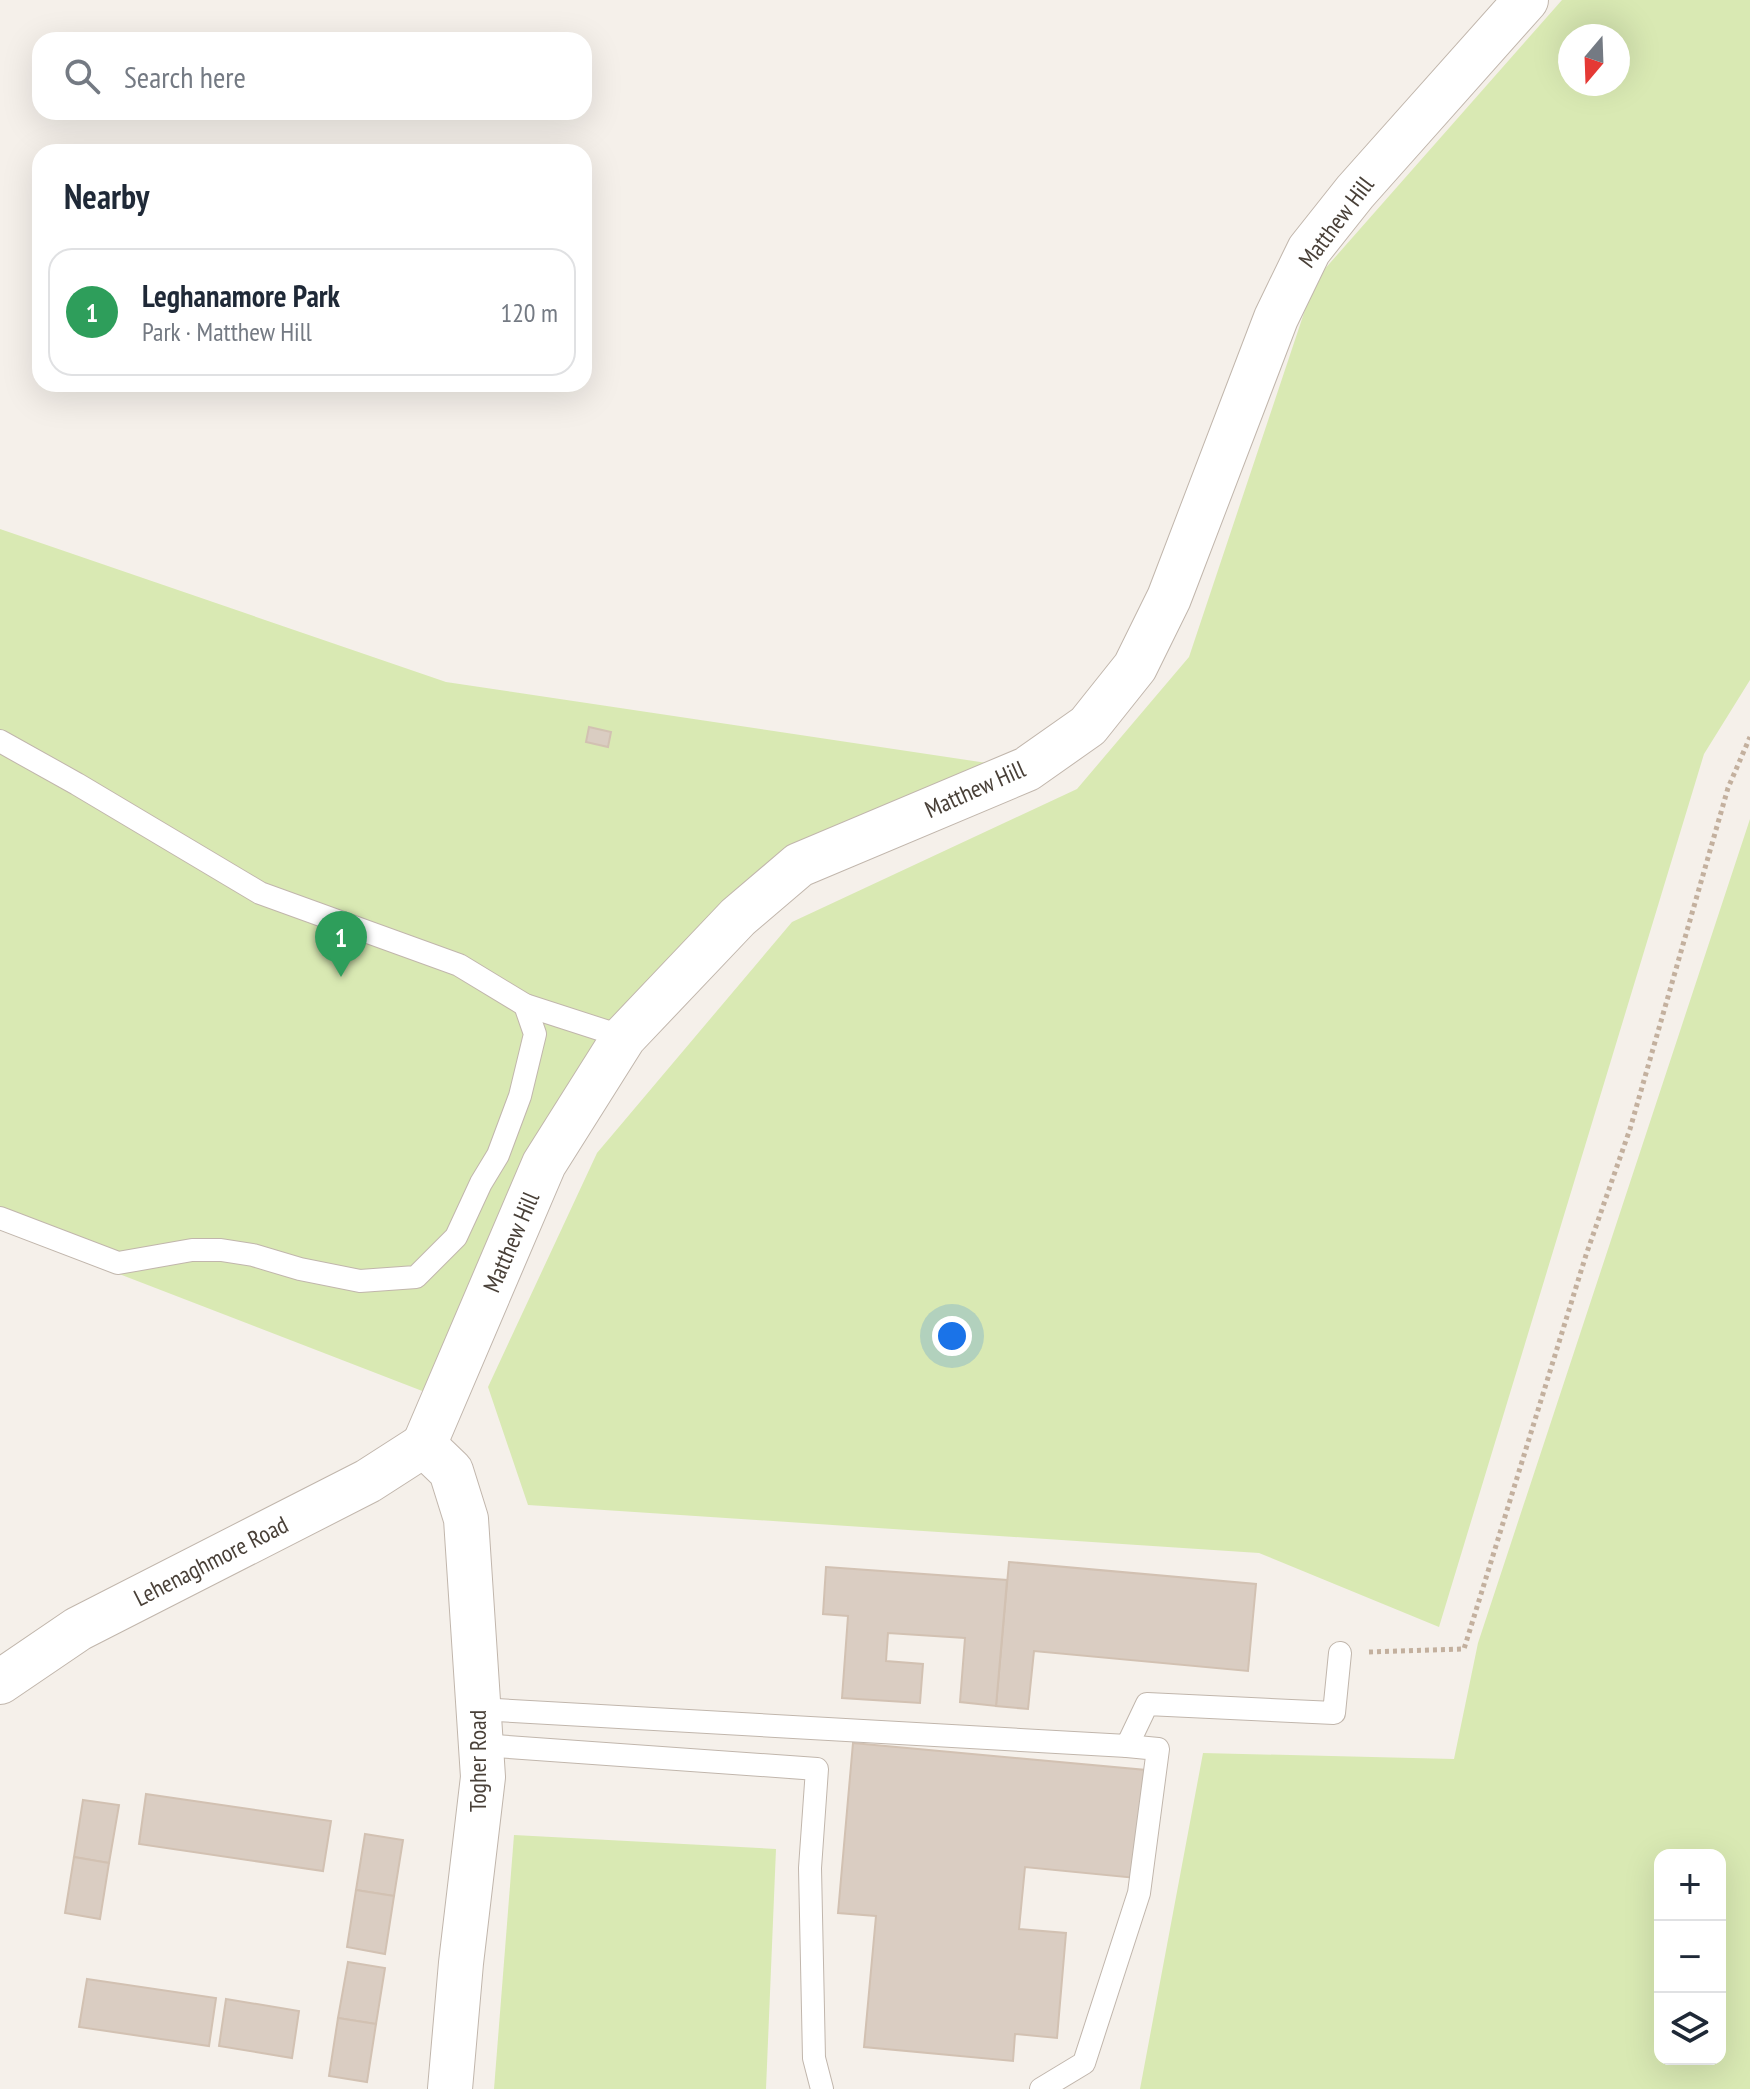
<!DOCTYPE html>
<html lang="en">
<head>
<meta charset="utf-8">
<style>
	:root { --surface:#fff; --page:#f6f6f7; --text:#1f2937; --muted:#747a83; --line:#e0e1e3; --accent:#7c3aed }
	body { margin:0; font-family:"PT Sans Narrow",sans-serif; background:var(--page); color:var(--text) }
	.controls { position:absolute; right:24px; bottom:24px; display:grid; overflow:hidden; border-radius:16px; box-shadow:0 8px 32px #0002 }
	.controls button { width:72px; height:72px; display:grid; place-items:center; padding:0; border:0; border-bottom:2px solid var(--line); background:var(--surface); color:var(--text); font:40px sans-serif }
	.compass { position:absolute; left:1558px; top:24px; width:72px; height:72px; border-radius:50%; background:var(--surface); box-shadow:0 8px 32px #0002; rotate:199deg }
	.you { position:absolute; left:952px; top:1336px; width:28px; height:28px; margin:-20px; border:6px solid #fff; border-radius:50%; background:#1a73e8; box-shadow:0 0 0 12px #1a73e833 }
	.badge { display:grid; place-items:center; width:52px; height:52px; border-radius:50%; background:var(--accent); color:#fff; font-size:26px; font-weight:700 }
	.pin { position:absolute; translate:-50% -66px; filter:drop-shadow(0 2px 4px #0008) }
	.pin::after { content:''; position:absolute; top:42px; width:28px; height:24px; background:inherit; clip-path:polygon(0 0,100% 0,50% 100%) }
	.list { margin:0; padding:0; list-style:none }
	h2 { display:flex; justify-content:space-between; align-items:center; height:104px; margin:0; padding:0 32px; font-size:34px }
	h2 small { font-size:26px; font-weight:400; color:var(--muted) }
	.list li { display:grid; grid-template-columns:52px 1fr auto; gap:24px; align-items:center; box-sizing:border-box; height:128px; margin:0 16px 16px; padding:0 16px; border:2px solid var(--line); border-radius:24px }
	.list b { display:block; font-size:30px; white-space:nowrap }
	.list p { margin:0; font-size:26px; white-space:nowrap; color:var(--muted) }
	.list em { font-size:26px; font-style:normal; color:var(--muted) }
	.icon { flex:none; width:44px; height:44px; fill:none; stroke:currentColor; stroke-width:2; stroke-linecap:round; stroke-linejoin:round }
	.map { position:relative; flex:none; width:1750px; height:2089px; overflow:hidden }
	.search { position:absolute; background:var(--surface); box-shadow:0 8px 32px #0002; left:32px; top:32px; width:560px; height:88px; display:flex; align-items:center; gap:20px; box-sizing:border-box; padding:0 28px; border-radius:24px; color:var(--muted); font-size:30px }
	.panel { position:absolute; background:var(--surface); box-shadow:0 8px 32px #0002; left:32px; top:144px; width:560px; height:248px; border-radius:24px }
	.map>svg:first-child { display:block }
	.green { fill:#d9e9b3; fill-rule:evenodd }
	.building { fill:#dacdc2; stroke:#d2c1b2; stroke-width:2 }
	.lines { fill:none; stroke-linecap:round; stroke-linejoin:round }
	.service-casing { stroke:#c1b6ac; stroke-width:24 }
	.minor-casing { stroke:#c1b6ac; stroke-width:46 }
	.path { stroke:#c3b09e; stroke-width:5; stroke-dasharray:4 4; stroke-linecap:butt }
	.service { stroke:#fff; stroke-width:22 }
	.minor { stroke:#fff; stroke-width:44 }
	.labels { text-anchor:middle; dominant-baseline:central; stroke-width:6; stroke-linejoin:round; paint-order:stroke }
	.street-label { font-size:24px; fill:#494038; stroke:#fff }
</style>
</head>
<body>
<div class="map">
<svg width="1750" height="2089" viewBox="0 0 1750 2089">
	<rect width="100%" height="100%" fill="#f5f0ea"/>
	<g class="green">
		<path d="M1562,0H1750V680L1704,754L1439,1627L1259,1553L528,1505L488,1387L597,1153L792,922L1077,789L1189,657L1315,280ZM1570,36H1618V84H1570Z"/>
		<polygon points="0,529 446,682 1027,769 799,865 624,1037 443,1399 0,1228"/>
		<path d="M1750,819V2089H1140L1203,1753L1454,1759L1478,1643ZM1720,1855V2059H1660V1855Z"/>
		<polygon points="514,1835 776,1849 766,2089 494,2089"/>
	</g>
	<g class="building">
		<polygon points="589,727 611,732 608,747 586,742"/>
		<polygon points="1009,1562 1256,1584 1248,1671 1034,1651 1028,1709 996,1706"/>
		<polygon points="826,1567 1007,1580 996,1706 960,1702 965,1638 888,1633 886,1661 923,1664 920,1703 842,1698 848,1616 823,1614"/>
		<polygon points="853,1743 1146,1770 1136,1878 1025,1867 1019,1929 1066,1933 1057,2038 1015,2034 1013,2061 864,2047 876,1916 838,1913"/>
		<polygon points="146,1794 331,1821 323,1871 139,1844"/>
		<polygon points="83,1800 119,1805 109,1863 74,1857"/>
		<polygon points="365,1834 403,1840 394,1896 356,1890"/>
		<polygon points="74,1857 109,1863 100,1919 65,1913"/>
		<polygon points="356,1890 394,1896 385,1954 347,1947"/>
		<polygon points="348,1962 385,1968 376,2024 338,2018"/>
		<polygon points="87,1979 216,1998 209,2046 79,2027"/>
		<polygon points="226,1999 299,2011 292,2058 219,2046"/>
		<polygon points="338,2018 376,2024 367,2082 329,2076"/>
	</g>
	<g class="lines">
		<defs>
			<g id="service">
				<polyline points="0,741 77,784 260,893 459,965 525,1005 624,1037"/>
				<polyline points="0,1218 118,1263 192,1250 221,1250 253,1255 300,1269 360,1281 416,1277 456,1237 481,1183 498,1155 520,1096 535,1034 525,1005"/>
				<polyline points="478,1709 1127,1746 1147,1704 1334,1713 1340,1653"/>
				<polyline points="481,1745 817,1769 810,1868 814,2058 822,2089"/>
				<polyline points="1041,2089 1084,2063 1139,1893 1158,1749 1127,1746"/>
			</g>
			<g id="minor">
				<polyline points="424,1445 544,1164 624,1037 738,917 799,865 1027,769 1088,726 1135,667 1169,598 1276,318 1309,250 1355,192 1526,0"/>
				<polyline points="424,1445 451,1471 466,1519 483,1777 461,1963 450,2089"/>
				<polyline points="0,1682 78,1629 368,1481 424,1445"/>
			</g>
		</defs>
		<use href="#service" class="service-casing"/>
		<use href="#minor" class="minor-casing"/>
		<polyline class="path" points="1369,1652 1464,1649 1586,1255 1630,1129 1728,788 1750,737"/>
		<use href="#service" class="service"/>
		<use href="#minor" class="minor"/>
	</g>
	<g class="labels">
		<g class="street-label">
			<text transform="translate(1336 222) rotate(-53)">Matthew Hill</text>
			<text transform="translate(975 789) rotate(-24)">Matthew Hill</text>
			<text transform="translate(511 1242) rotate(-67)">Matthew Hill</text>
			<text transform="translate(211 1561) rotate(-27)">Lehenaghmore Road</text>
			<text transform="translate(477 1761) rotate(-90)">Togher Road</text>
		</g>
	</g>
</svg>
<div class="controls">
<button>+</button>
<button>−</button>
<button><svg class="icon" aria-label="layers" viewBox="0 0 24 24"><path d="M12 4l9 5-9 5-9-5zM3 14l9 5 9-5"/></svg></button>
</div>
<svg class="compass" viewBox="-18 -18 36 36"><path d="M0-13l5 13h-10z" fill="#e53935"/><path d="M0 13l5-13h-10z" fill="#747a83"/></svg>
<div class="you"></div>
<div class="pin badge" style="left:341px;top:977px;background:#2e9e5b">1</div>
<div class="search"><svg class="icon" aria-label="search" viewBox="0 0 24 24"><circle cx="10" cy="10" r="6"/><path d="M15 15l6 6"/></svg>Search here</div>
<section class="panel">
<h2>Nearby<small></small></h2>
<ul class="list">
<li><span class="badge" style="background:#2e9e5b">1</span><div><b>Leghanamore Park</b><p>Park · Matthew Hill</p></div><em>120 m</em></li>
</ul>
</section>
</div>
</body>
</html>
